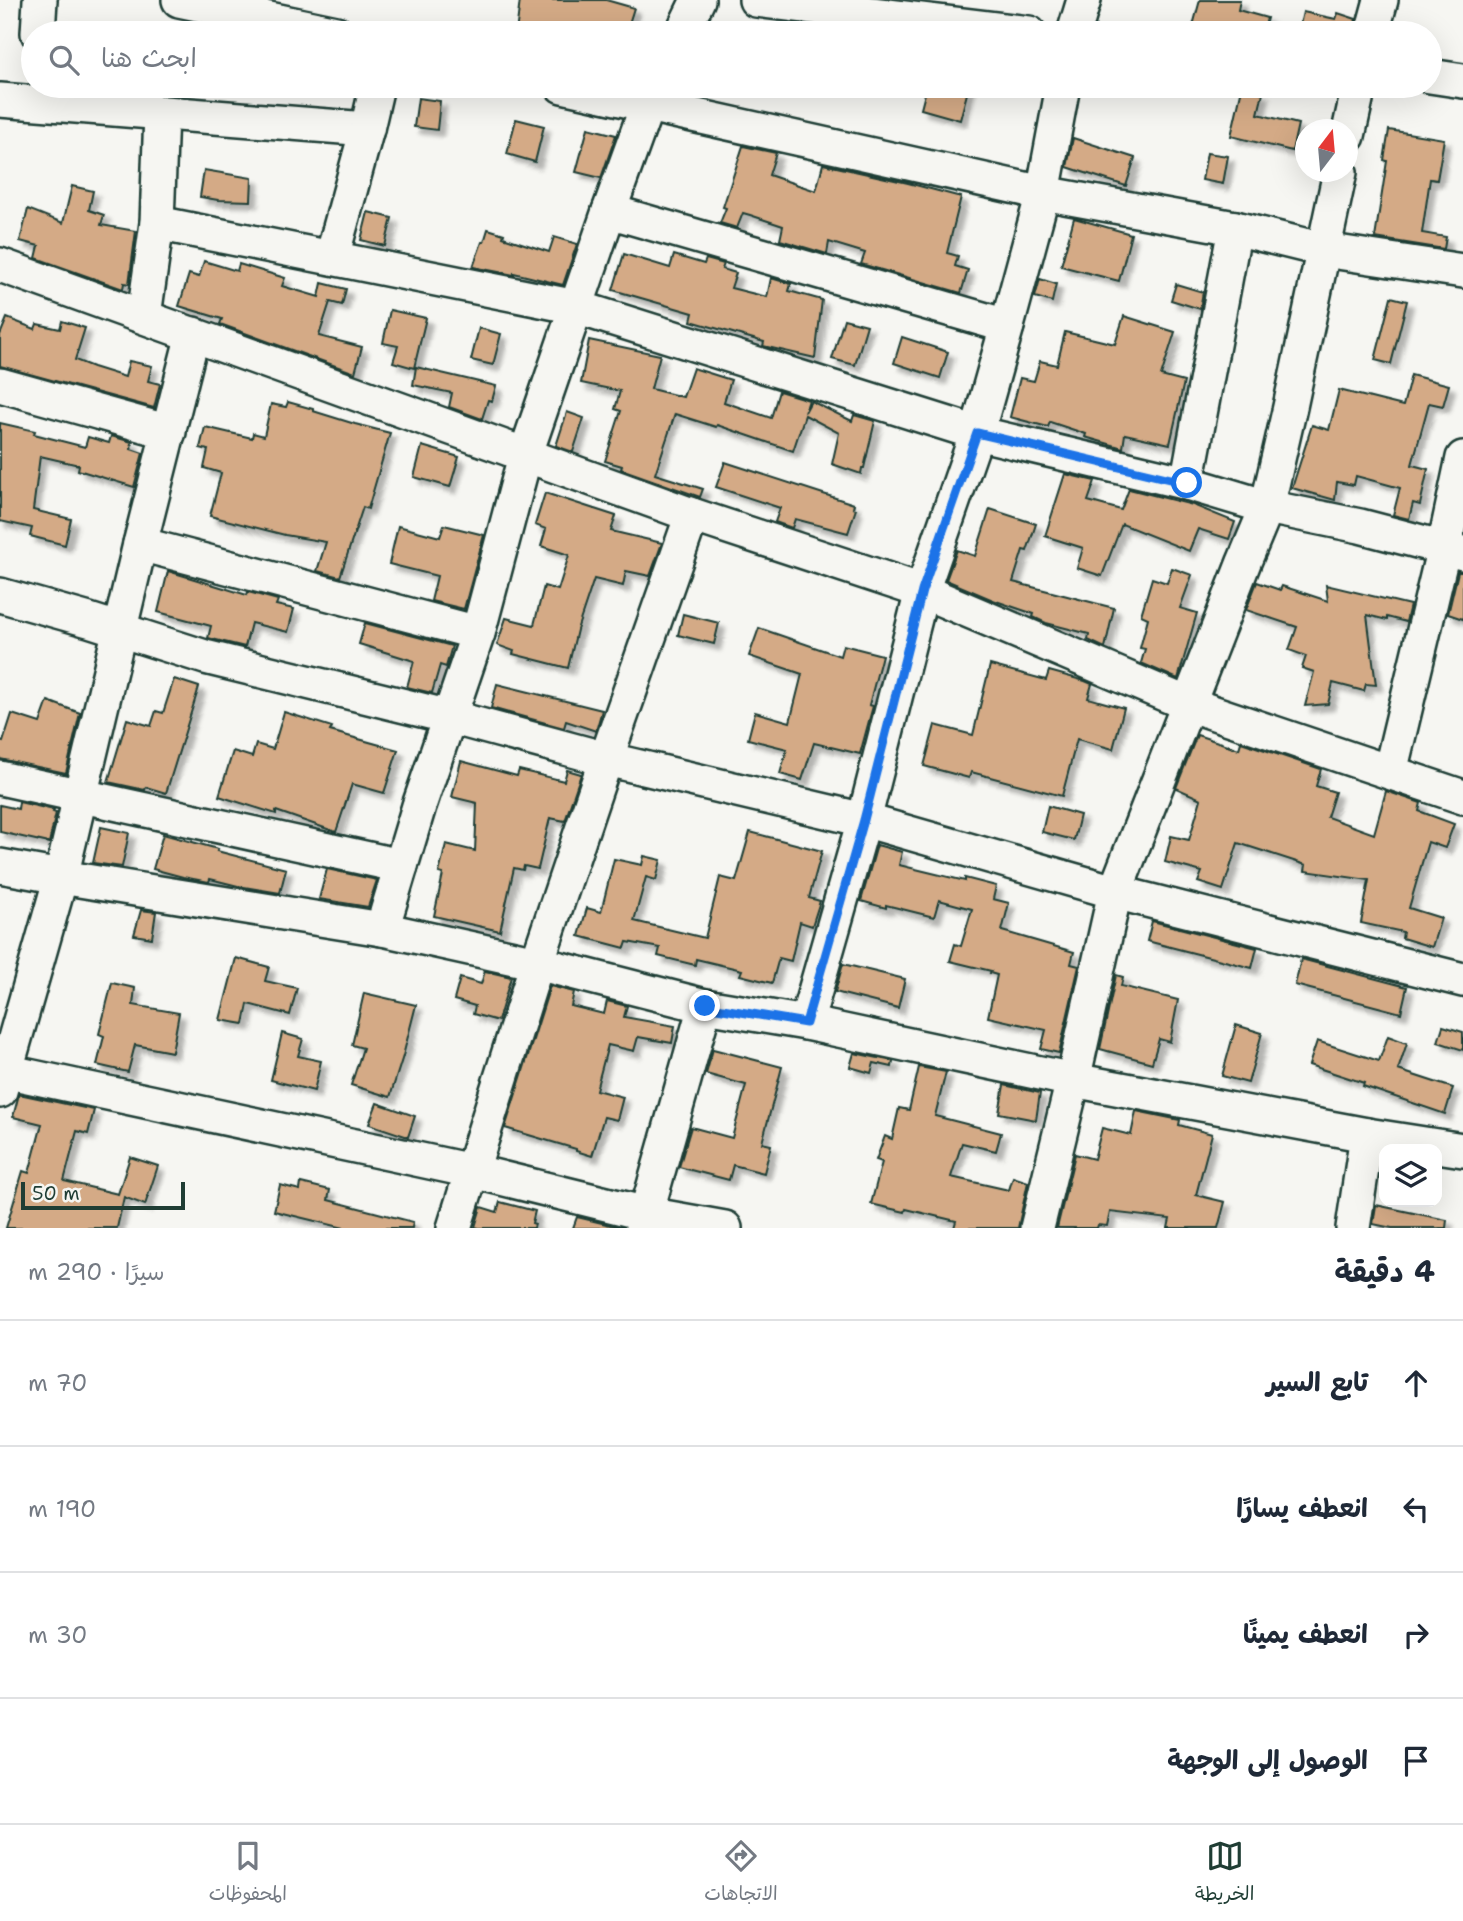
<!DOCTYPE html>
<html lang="ar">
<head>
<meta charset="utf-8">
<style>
	:root { --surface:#fff; --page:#f2f2f3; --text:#1f2937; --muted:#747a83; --line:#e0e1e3; --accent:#1f3d34 }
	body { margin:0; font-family:"Shantell Sans","Playpen Sans Arabic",sans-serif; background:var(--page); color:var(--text); direction:rtl }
	.controls { position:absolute; right:21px; bottom:21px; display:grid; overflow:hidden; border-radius:14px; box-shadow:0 7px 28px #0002 }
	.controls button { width:63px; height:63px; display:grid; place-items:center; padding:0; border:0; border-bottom:2px solid var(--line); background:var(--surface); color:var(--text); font:35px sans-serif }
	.compass { position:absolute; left:1295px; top:119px; width:63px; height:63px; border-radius:50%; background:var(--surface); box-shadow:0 7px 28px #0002; rotate:16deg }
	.scale { position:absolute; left:21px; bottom:18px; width:164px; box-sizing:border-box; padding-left:7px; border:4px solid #1f3d34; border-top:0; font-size:19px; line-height:24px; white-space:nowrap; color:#1f3d34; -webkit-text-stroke:5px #f6f6f2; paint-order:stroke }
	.stop { position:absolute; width:21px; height:21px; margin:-16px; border:5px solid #1a73e8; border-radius:50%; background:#fff }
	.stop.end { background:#1a73e8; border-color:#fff; box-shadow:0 2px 7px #0008 }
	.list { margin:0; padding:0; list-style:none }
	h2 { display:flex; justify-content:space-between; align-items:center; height:91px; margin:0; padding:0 28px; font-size:30px }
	h2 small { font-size:23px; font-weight:400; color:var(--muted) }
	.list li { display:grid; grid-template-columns:46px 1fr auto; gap:21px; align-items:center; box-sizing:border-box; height:126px; padding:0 28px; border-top:2px solid var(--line) }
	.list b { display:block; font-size:26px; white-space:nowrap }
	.list em { font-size:23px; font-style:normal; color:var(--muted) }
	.icon { flex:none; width:38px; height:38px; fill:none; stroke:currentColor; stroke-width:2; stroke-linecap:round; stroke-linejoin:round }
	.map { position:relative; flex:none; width:1463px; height:1228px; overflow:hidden; direction:ltr }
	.search { position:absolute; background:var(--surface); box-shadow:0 7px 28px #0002; left:21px; right:21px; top:21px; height:77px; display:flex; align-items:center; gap:18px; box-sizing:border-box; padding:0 24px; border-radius:38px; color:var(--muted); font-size:26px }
	.sheet { height:595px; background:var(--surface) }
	nav { display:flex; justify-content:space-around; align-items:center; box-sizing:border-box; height:98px; border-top:2px solid var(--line); background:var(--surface); font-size:19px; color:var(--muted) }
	nav a { display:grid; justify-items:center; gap:4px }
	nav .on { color:var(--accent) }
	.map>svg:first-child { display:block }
	.building { fill:#d4aa86; stroke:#1f3d34; stroke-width:2; filter:url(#shadow) }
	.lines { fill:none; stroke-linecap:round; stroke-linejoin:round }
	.minor-casing { stroke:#1f3d34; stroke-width:38 }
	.minor { stroke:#f6f6f2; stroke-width:33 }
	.route { stroke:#1a73e8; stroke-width:9 }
</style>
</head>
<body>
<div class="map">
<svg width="1463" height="1228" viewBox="0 0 1463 1228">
	<defs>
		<filter id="shadow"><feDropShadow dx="6" dy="6" stdDeviation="2" flood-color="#0004"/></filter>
	</defs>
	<rect width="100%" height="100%" fill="#f6f6f2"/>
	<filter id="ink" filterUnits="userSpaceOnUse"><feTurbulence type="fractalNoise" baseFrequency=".0143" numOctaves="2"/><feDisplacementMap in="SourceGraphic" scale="14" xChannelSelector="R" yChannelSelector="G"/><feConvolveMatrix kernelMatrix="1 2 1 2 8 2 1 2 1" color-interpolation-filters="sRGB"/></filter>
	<g filter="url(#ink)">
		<g class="building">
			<polygon points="520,0 606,0 634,8 626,33 516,33"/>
			<polygon points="1200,0 1240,0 1238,10 1267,18 1263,33 1191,33"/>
			<polygon points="1303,12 1336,19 1338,13 1356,19 1353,33 1298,33"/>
			<polygon points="927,86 969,86 960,120 921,109"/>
			<polygon points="1242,88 1263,93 1258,114 1298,124 1292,151 1231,136"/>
			<polygon points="418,98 440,101 437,130 414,127"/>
			<polygon points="516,119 544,126 535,162 507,154"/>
			<polygon points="588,128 616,135 601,178 576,172"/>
			<polygon points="1389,130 1444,139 1437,180 1430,179 1422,233 1446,237 1444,249 1375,238 1387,161 1384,160"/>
			<polygon points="1073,138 1135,158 1126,186 1067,167"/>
			<polygon points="743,146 776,153 769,175 816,191 823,164 908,183 961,197 947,253 958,256 955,266 968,270 961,293 861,264 865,253 829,242 827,254 780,240 783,226 750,215 743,213 737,228 720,223 726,208 723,207"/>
			<polygon points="1207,153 1228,156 1223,184 1202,180"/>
			<polygon points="204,170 252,178 251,201 218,200 200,197"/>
			<polygon points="72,186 93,191 89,210 104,215 101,225 136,231 129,284 124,283 123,289 36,258 39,246 20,241 28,209 63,223"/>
			<polygon points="368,212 392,218 385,246 361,240"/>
			<polygon points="1074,218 1131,234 1119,281 1061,266"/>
			<polygon points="488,229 504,234 503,237 549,252 554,237 577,244 563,285 514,273 514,275 473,267 482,242 484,242"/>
			<polygon points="624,254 670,268 674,255 704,264 706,259 724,264 722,269 736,273 731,288 767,297 771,278 791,284 789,291 822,300 815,358 763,346 764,342 691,321 693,313 613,290"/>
			<polygon points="204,261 237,271 239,264 285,278 282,286 319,297 322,283 346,289 342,305 330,302 319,336 362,347 355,373 220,324 222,319 179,306 189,274 199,277"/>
			<polygon points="1040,279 1056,284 1052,302 1035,297"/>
			<polygon points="1176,284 1203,292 1200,309 1171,300"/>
			<polygon points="1391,297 1407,301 1391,364 1375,360"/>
			<polygon points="390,310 426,318 414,368 393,362 398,346 383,343"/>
			<polygon points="1124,316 1175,332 1161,376 1184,382 1170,444 1125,434 1123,448 1085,437 1086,434 1050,422 1048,427 1010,417 1020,378 1034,381 1040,361 1057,365 1065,332 1115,344"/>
			<polygon points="7,318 35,329 37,324 60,329 62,321 85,328 75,360 93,367 125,377 129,361 152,366 148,381 160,384 154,408 0,366 0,335"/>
			<polygon points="844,319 867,325 855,365 832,359"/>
			<polygon points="479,328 501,334 493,365 471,360"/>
			<polygon points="902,337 948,352 940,378 894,363"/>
			<polygon points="589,340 660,355 651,389 683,397 693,368 731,380 724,402 771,418 779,391 809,400 805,412 811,401 852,421 854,415 875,421 864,468 862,468 861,474 832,464 839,433 805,415 793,451 717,425 716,427 675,414 655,474 703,489 700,497 621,469 622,466 605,461 621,411 615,409 620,391 581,383"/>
			<polygon points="416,367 496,386 492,401 488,400 482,419 449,407 452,393 413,385"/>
			<polygon points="1411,375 1449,385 1443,406 1429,403 1412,465 1428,469 1420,505 1413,503 1409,519 1393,515 1400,488 1356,476 1354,485 1337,482 1335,500 1292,488 1312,425 1329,430 1339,390 1403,406"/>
			<polygon points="288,402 313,409 313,411 355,424 390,433 368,509 363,507 340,577 317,571 326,542 285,535 210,516 221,473 204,468 208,450 200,448 205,427 252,438 253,433 264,436 271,404 286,407"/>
			<polygon points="567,412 584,418 573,452 556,446"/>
			<polygon points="0,423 35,431 34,434 85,447 88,437 109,443 111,436 132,442 131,449 143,453 134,487 78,470 79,465 40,456 33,510 71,519 65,545 30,536 32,528 0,521"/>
			<polygon points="422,446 459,457 450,487 414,477"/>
			<polygon points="725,462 854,504 853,508 856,509 848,533 795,519 792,528 775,522 780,508 716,487"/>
			<polygon points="1065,474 1095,481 1088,501 1121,510 1129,489 1193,505 1235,522 1229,539 1198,529 1189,551 1122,524 1102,576 1077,568 1083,548 1045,536"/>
			<polygon points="545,493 616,516 611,531 662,543 650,576 626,571 623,586 594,579 577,630 568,668 513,654 514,651 497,645 506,618 534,625 544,586 558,590 569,555 541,546 546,529 535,525"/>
			<polygon points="990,509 1036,524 1027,551 1023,550 1013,582 1114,608 1105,648 1088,640 1089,634 1046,623 1033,617 1034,614 993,600 946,580 957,550 975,556"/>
			<polygon points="444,525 484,535 464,609 431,601 437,576 389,564 398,526 440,537"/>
			<polygon points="1172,568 1192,575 1180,608 1197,613 1178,679 1141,663 1145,649 1140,648 1148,618 1141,615 1152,578 1167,583"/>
			<polygon points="168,571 247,595 248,592 278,600 276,605 294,609 288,632 251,623 245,647 208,638 211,626 158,612"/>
			<polygon points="1458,572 1463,572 1463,619 1448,614"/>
			<polygon points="1257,582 1280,590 1282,586 1328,601 1326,585 1410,605 1406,622 1387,617 1387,620 1367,615 1376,685 1366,684 1364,691 1333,683 1328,704 1305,706 1314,672 1302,668 1306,656 1289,650 1297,627 1246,610"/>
			<polygon points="683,614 719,623 714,644 678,635"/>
			<polygon points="365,623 452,646 446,667 440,665 432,693 407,687 414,661 359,644"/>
			<polygon points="759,628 840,656 843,645 882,655 869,705 873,706 860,754 814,743 802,780 780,774 787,749 748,739 755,712 790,722 802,674 749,656"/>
			<polygon points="990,665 1046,680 1049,671 1085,681 1092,684 1088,698 1124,708 1113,749 1077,739 1062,796 971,772 969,778 924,766 935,725 973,735"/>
			<polygon points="174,679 199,687 166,793 146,787 145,790 108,782 127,719 151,726 156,711 163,713"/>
			<polygon points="497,684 602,710 596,731 566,721 564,728 491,708"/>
			<polygon points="48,701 80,713 66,773 0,759 0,741 3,742 12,714 40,723"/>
			<polygon points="284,712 332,727 330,731 398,750 384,793 352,784 336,832 276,811 276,814 219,796 233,751 252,757 256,744 273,749"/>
			<polygon points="1197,735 1239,749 1241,742 1321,769 1316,786 1335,792 1327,817 1374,834 1386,791 1421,803 1419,811 1454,824 1445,848 1428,842 1409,908 1441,918 1432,947 1402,938 1403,932 1361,923 1369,880 1305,871 1306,865 1238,843 1223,890 1198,882 1202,872 1165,862 1171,836 1189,840 1201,799 1176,788"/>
			<polygon points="461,761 517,776 519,770 564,781 567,770 581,774 565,821 550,818 538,869 524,866 523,870 514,868 500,931 434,916 443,874 439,873 446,844 475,851 477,803 452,797"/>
			<polygon points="19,802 54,810 53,812 56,813 49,843 0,832 0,805 18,809"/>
			<polygon points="1048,806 1080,815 1074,840 1042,832"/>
			<polygon points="101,827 129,833 122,867 93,863"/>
			<polygon points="750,832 822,851 809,898 820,901 812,926 800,922 791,961 779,958 772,983 740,975 742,970 696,959 695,965 658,956 660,948 627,942 625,948 579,936 587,908 601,912 614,859 642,865 644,856 661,860 656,880 646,877 634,921 705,938 720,877 736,881"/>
			<polygon points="163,834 218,849 217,851 286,869 280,893 238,886 210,879 209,882 183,877 153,869"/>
			<polygon points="877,845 902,852 899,865 965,881 965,878 996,886 993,899 1009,903 1002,931 1074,952 1071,964 1079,966 1059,1053 1041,1049 1046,1030 988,1017 997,975 990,973 991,971 950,961 955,944 961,946 972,909 939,900 934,917 886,905 886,908 861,901"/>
			<polygon points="327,869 377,880 368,907 319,899"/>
			<polygon points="141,910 156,912 152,938 134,935"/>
			<polygon points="1152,921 1257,948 1252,968 1147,941"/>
			<polygon points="236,958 269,967 265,981 297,988 290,1015 248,1004 244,1024 220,1020"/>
			<polygon points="1301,959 1407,987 1401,1013 1295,985"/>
			<polygon points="843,964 905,979 898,1008 835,992"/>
			<polygon points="485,971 511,977 498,1021 473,1014 475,1006 454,1000 460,978 481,984"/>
			<polygon points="1116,975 1123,977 1121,986 1178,1000 1170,1042 1159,1039 1152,1063 1100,1049"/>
			<polygon points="112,983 135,988 133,1005 179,1013 172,1052 135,1045 128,1072 97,1065 104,1036 99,1034"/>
			<polygon points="550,986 574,992 571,1006 604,1014 607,1001 627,1006 624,1017 675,1026 672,1043 638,1037 634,1051 608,1045 596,1090 623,1097 617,1120 604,1117 592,1156 576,1151 576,1149 505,1128"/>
			<polygon points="364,993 416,1005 403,1056 390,1097 351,1085 363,1048 352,1045"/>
			<polygon points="1236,1025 1262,1033 1248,1083 1222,1076"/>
			<polygon points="1443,1026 1463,1032 1463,1050 1438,1042"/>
			<polygon points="282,1033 303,1039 298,1056 321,1061 314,1091 271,1080"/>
			<polygon points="1388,1036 1407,1043 1398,1070 1453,1088 1445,1114 1363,1086 1364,1083 1309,1065 1317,1041 1379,1061"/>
			<polygon points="713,1049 782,1067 762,1143 771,1145 764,1173 733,1165 729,1180 679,1167 691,1127 732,1138 746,1085 706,1074"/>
			<polygon points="854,1053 893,1061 892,1067 874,1063 871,1073 850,1067"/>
			<polygon points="919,1067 946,1072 935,1116 1001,1133 996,1151 962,1143 951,1177 1009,1190 1013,1177 1028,1182 1018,1228 954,1228 956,1221 906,1209 905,1212 871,1204 882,1162 876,1160 885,1136 892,1139 899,1108 909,1110"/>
			<polygon points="1004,1085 1040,1093 1036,1120 999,1113"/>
			<polygon points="19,1094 94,1110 88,1134 77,1131 64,1181 118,1194 130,1157 158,1166 145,1205 124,1197 117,1228 6,1228 23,1171 29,1173 42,1124 13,1117"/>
			<polygon points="377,1103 415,1116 408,1137 369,1124"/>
			<polygon points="1136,1111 1180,1120 1179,1125 1212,1134 1196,1195 1225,1202 1218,1228 1168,1228 1170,1219 1110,1212 1107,1226 1098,1225 1097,1228 1057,1228 1075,1154 1094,1159 1102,1128 1131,1135"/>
			<polygon points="301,1183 330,1190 328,1200 413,1222 412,1228 344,1228 274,1211 280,1185 300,1190"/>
			<polygon points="500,1202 535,1211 532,1223 535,1224 534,1228 479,1228 475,1227 481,1207 497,1212"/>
			<polygon points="1376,1205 1447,1220 1446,1228 1392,1228 1373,1224"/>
			<polygon points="577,1217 623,1228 573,1228"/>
		</g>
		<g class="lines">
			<defs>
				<g id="minor">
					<polyline points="179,0 336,33"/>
					<polyline points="756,0 1029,33"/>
					<polyline points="38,33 40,0"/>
					<polyline points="682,33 698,0"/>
					<polyline points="1074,33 1084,0"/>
					<polyline points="1372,33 1381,0"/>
					<polyline points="1430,76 1463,81"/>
					<polyline points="562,86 1043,193 1235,228 1324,250 1463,271"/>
					<polyline points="0,100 367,129"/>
					<polyline points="1348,136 1359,86"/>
					<polyline points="609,211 1007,326"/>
					<polyline points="157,223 576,307 977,433 1187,483 1267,507 1360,526 1463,553"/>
					<polyline points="332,257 367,129 377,86"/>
					<polyline points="0,265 692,515 922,591 1188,704 1463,797"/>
					<polyline points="144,316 157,223 161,113"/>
					<polyline points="0,385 169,432"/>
					<polyline points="1187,483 1235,228"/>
					<polyline points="140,544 478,633"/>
					<polyline points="0,595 89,620 205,657 450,717 606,759 864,820 1115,892 1463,980"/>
					<polyline points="1390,772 1444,547 1463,458"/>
					<polyline points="0,778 401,866"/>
					<polyline points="0,866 61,877 382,929 537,963 705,1006 806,1023 1073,1080 1367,1135 1463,1150"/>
					<polyline points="382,929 419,806 478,633 525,456 609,211 647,106 656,86"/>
					<polyline points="806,1023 864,820 922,591 977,433 1007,326 1043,193 1063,86"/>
					<polyline points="0,1070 472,1171 647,1214 725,1228"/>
					<polyline points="0,1091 61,877 140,544 193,334"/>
					<polyline points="454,1228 537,963 606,759 692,515"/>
					<polyline points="642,1228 705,1006"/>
					<polyline points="1037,1228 1073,1080 1115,892 1244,562 1267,507 1290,407 1340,172"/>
					<polyline points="1353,1228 1367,1135"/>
				</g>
			</defs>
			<use href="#minor" class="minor-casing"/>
			<use href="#minor" class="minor"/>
		</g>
	</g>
	<g class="lines" filter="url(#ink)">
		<polyline class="route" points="705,1006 806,1023 864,820 922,591 977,433 1187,483"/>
	</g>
</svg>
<div class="controls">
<button><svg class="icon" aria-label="layers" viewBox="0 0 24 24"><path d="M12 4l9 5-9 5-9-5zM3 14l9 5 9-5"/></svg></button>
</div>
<svg class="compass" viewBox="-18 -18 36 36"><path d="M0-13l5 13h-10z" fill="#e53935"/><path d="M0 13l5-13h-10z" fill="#747a83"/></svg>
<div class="scale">50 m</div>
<div class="stop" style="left:1187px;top:483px"></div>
<div class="stop end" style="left:705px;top:1006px"></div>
<div class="search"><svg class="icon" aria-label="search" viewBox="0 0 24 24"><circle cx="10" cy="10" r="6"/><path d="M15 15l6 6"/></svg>ابحث هنا</div>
</div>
<section class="sheet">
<h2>4 دقيقة<small>سيرًا · 290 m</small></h2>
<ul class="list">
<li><svg class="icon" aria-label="ahead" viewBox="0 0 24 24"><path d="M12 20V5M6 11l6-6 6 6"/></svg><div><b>تابع السير</b></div><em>70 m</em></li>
<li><svg class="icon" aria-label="left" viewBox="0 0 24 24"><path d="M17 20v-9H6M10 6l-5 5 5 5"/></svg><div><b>انعطف يسارًا</b></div><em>190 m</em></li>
<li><svg class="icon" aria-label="right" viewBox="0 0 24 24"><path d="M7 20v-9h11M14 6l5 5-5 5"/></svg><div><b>انعطف يمينًا</b></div><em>30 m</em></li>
<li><svg class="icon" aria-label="arrive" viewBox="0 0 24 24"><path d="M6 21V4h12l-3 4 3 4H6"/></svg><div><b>الوصول إلى الوجهة</b></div></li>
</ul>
</section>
<nav>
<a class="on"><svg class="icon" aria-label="map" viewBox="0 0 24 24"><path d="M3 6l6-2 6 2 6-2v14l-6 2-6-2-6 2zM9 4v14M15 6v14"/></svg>الخريطة</a>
<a><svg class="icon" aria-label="directions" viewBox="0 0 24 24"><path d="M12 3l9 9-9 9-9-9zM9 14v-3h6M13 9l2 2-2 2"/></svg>الاتجاهات</a>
<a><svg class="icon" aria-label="saved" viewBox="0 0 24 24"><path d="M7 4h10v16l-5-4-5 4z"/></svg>المحفوظات</a>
</nav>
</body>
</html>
